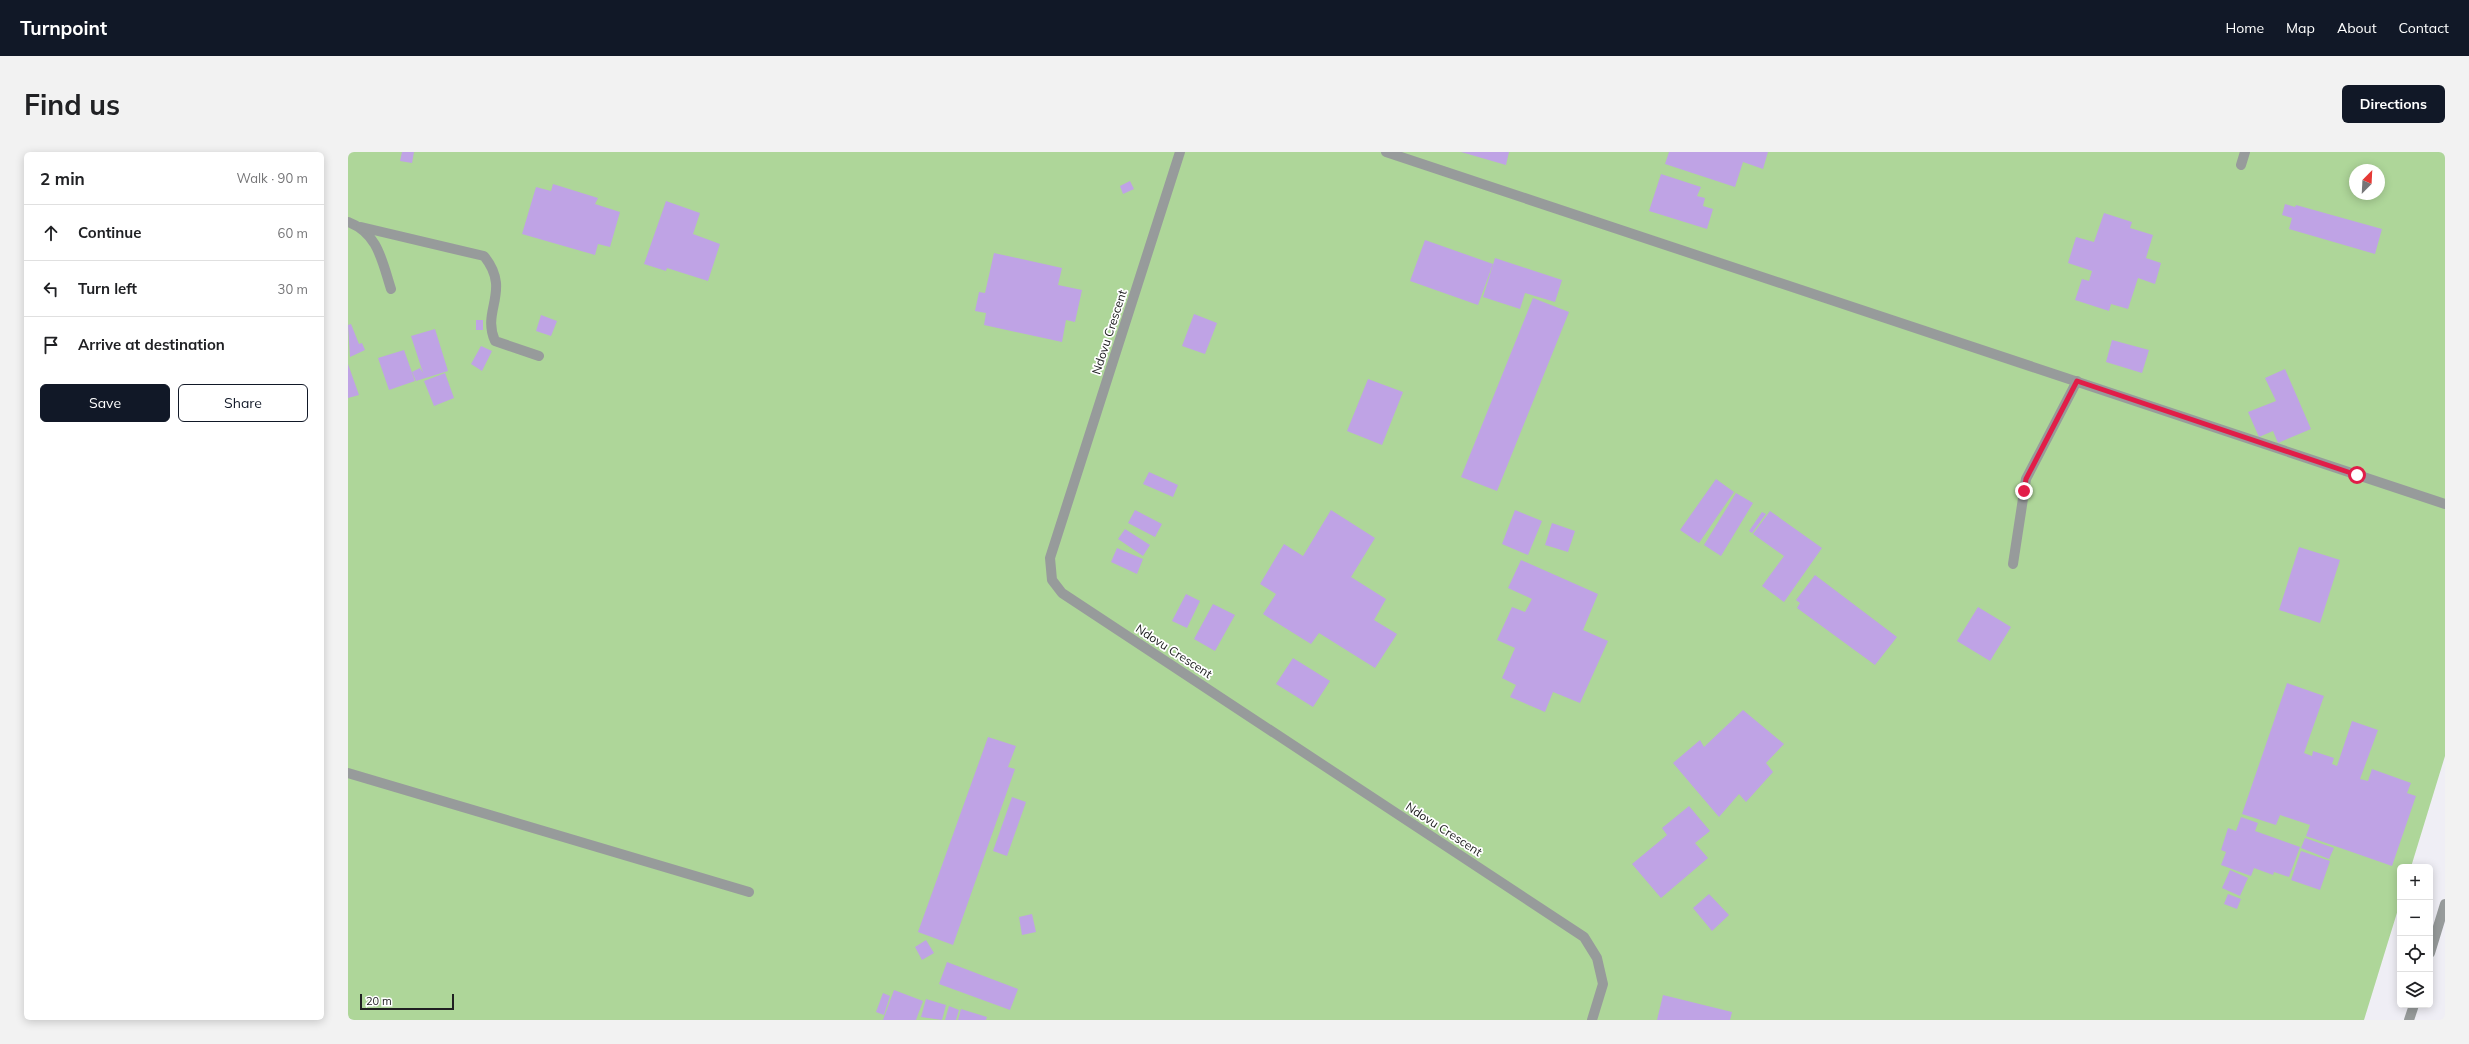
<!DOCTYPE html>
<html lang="en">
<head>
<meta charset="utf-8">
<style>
	:root { --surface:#fff; --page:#f2f2f2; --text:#202124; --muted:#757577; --line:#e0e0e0; --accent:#111827 }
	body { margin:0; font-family:Mulish,sans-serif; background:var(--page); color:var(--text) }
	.controls { position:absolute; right:12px; bottom:12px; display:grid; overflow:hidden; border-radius:6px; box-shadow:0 2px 10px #0003 }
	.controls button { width:36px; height:36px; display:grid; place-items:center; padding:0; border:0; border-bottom:1px solid var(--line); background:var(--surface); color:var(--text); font:20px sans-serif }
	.compass { position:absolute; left:2001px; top:12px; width:36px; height:36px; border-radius:50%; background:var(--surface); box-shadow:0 2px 10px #0003; rotate:24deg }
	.scale { position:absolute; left:12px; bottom:10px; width:94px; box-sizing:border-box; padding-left:4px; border:2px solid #202022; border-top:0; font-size:11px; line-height:14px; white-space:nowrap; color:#202022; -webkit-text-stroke:3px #fff; paint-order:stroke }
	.stop { position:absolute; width:12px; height:12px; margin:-9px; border:3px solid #e11d48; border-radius:50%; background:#fff }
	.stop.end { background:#e11d48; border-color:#fff; box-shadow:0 1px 4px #0008 }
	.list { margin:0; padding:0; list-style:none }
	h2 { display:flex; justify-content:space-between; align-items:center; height:52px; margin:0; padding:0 16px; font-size:17px }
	h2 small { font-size:13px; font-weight:400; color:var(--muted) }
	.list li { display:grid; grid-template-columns:26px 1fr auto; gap:12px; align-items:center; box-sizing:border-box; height:56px; padding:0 16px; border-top:1px solid var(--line) }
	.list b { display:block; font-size:15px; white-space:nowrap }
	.list em { font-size:13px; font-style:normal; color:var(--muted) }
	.actions { display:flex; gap:8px; padding:12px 16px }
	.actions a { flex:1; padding:9px 0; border:1px solid var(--accent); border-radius:6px; text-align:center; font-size:14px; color:var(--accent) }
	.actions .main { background:var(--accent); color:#fff }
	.icon { flex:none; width:22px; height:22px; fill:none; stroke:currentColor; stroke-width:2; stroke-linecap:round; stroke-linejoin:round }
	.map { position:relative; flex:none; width:2097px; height:868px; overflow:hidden; border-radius:6px }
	header { display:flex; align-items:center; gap:24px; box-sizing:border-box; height:56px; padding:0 20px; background:var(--accent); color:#fff }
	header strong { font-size:19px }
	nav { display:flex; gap:22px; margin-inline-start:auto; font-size:14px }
	.intro { display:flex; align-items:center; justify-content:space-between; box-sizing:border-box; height:96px; padding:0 24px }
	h1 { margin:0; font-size:28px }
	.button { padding:10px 18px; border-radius:6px; background:var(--accent); color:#fff; font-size:14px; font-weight:700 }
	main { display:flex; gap:24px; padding:0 24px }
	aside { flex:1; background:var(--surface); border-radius:6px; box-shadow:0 2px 10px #0003 }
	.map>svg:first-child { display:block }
	.green { fill:#aed699; fill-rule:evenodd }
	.building { fill:#bfa3e5 }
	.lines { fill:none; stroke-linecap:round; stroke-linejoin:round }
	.minor { stroke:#979b9b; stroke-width:10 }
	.tertiary { stroke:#979b9b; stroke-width:10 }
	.route { stroke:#e11d48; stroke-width:5 }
	.labels { text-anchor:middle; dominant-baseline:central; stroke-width:3.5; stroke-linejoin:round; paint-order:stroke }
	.street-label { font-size:12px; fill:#202022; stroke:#fff }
</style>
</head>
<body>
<header>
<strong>Turnpoint</strong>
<nav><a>Home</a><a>Map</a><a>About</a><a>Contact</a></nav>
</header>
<div class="intro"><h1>Find us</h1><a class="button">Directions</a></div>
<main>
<aside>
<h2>2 min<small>Walk · 90 m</small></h2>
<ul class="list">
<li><svg class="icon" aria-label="ahead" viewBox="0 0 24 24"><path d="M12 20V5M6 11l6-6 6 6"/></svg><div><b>Continue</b></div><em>60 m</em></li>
<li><svg class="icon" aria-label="left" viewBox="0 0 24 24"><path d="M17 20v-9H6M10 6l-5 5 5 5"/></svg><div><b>Turn left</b></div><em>30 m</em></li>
<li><svg class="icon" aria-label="arrive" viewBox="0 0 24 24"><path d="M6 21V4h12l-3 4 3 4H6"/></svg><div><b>Arrive at destination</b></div></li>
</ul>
<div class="actions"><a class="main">Save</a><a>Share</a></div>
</aside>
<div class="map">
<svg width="2097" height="868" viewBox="0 0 2097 868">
	<rect width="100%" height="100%" fill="#efeef5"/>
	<path class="green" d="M0,0H2097V604L2063,715H2052V751L2016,868H0ZM2007,18H2031V42H2007Z"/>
	<g class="building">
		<polygon points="54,0 66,0 64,11 52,9"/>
		<polygon points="1113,0 1161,0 1158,13"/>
		<polygon points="1321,0 1420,0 1415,17 1395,10 1387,35 1317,12"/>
		<polygon points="1313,22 1353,35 1349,44 1357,46 1355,54 1365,57 1359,77 1301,59"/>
		<polygon points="782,29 786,37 775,42 772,34"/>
		<polygon points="205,32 250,46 247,52 272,60 262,95 250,92 247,103 174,82 188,35 203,39"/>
		<polygon points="318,49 352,61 345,82 372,92 360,129 319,116 318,119 296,112"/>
		<polygon points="1937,52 1947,55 1948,53 2034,77 2027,102 1941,77 1944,66 1934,63"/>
		<polygon points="1756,61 1784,70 1782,76 1805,83 1798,106 1813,111 1807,132 1790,126 1780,157 1763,152 1761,159 1727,148 1734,127 1741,129 1744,119 1720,111 1728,85 1746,90"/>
		<polygon points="1077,88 1145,112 1130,153 1062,129"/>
		<polygon points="646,101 714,116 710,133 734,138 727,170 718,168 714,190 636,173 638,161 627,159 631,140 637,141"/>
		<polygon points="1147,106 1214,128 1207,150 1177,141 1172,157 1135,145"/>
		<polygon points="1185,146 1221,160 1149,339 1113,325"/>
		<polygon points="846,162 869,171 857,202 834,194"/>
		<polygon points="193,163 209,169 203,184 188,179"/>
		<rect x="128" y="168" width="7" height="10"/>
		<polygon points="3,172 11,192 14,191 17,198 2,205 0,173"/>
		<polygon points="87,177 100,219 68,229 64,220 72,216 75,221 63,184"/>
		<polygon points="1764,188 1801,198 1794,221 1758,210"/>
		<polygon points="133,194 144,199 134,219 123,212"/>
		<polygon points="56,198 67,229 41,238 30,206"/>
		<polygon points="0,212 11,243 0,246"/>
		<polygon points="1937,217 1963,277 1930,291 1925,279 1911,285 1900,260 1928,249 1917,226"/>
		<polygon points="97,221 106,246 86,254 76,229"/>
		<polygon points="1020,227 1055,240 1034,293 999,279"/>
		<polygon points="801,320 830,333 825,345 795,332"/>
		<polygon points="1368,327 1386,340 1351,391 1332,378"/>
		<polygon points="1388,341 1405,351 1373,404 1356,393"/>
		<polygon points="787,358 814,372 807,385 780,371"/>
		<polygon points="983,358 1027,386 1003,425 1038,447 1026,468 1049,482 1027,516 971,481 963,492 915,462 928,442 912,432 936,392 955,404"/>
		<polygon points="1167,358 1194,369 1180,403 1154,392"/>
		<polygon points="1422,359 1474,396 1436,450 1414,434 1436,404 1405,382"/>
		<polygon points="1414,360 1418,362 1404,381 1401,379"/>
		<polygon points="1204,371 1227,379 1220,400 1197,393"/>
		<polygon points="777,377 802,393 795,404 770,387"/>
		<polygon points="1951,395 1992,408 1972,471 1931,458"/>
		<polygon points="769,396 795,407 789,422 763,410"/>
		<polygon points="1173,408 1250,442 1235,478 1260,489 1232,551 1205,540 1197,560 1162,545 1168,533 1154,526 1167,496 1149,488 1164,455 1177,460 1184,447 1160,436"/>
		<polygon points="1467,423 1549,485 1527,513 1449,456 1452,451 1448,448"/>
		<polygon points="838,442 852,449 839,476 824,469"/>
		<polygon points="865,452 887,463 867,499 846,487"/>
		<polygon points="1630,455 1663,475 1642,509 1609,489"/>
		<polygon points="945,506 982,529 965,555 928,532"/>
		<polygon points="1939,531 1976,544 1956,601 1964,604 1965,599 1986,606 1984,612 1989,614 2004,569 2030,578 2012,627 2020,629 2024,617 2063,631 2059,641 2068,644 2044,714 1958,684 1962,673 1932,663 1928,673 1894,662"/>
		<polygon points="1395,558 1436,592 1418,611 1425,620 1398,650 1391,642 1371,665 1325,611 1352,588 1356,595"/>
		<polygon points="640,585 668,594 660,615 667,617 605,793 570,780"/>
		<polygon points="664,645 678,650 659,704 645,699"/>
		<polygon points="1341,654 1362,679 1347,691 1360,706 1313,746 1284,712 1319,683 1314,676"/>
		<polygon points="1893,665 1910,671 1907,679 1952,695 1941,725 1926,720 1925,723 1906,716 1903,724 1873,713 1878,700 1873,698 1880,676 1888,679"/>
		<polygon points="1957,686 1986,696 1981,707 1953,696"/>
		<polygon points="1953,699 1982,709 1972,738 1943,728"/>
		<polygon points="1882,718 1900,726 1892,744 1874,736"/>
		<polygon points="1361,742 1381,763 1364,779 1345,756"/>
		<polygon points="1880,742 1893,747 1889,757 1876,752"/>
		<polygon points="684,762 688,780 674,783 671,765"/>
		<polygon points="578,788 586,801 574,808 567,795"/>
		<polygon points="599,810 670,837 662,858 591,832"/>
		<polygon points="546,838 575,849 568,868 535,868"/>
		<polygon points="535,841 542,844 536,863 528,860"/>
		<polygon points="1315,843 1384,860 1382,868 1309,868"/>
		<polygon points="578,847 598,853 594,868 573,865"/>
		<polygon points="601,854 611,858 608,868 597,868"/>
		<polygon points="613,857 639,865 638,868 610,868"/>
	</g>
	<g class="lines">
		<g class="minor">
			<polyline points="832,0 702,406 704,428 714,441 1236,785 1249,806 1255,832 1244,868"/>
			<polyline points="1038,0 2097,352"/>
			<polyline points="1893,13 1897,0"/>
			<path d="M0,70C30,81 34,109 43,137"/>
			<path d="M13,75L136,104C164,139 133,158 147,189L191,204"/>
			<polyline points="1665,412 1678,327 1729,229"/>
			<polyline points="0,621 401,740"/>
		</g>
		<g class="tertiary">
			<polyline points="2082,801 2097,752"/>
			<polyline points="2061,868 2066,853"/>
		</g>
	</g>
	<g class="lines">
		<polyline class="route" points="1676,339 1678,327 1729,229 2009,323"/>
	</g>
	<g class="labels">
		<g class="street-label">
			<text transform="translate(761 180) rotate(-72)">Ndovu Crescent</text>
			<text transform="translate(826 499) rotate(33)">Ndovu Crescent</text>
			<text transform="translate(1096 677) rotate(33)">Ndovu Crescent</text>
		</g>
	</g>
</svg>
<div class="controls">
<button>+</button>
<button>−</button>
<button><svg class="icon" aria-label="locate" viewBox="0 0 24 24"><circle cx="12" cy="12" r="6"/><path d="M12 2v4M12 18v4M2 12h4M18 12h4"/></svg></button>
<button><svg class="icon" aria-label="layers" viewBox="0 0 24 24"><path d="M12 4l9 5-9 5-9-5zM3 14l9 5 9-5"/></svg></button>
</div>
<svg class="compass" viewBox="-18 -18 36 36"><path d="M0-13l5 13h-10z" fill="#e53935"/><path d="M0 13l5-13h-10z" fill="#757577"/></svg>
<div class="scale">20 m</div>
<div class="stop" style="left:2009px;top:323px"></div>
<div class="stop end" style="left:1676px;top:339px"></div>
</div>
</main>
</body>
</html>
